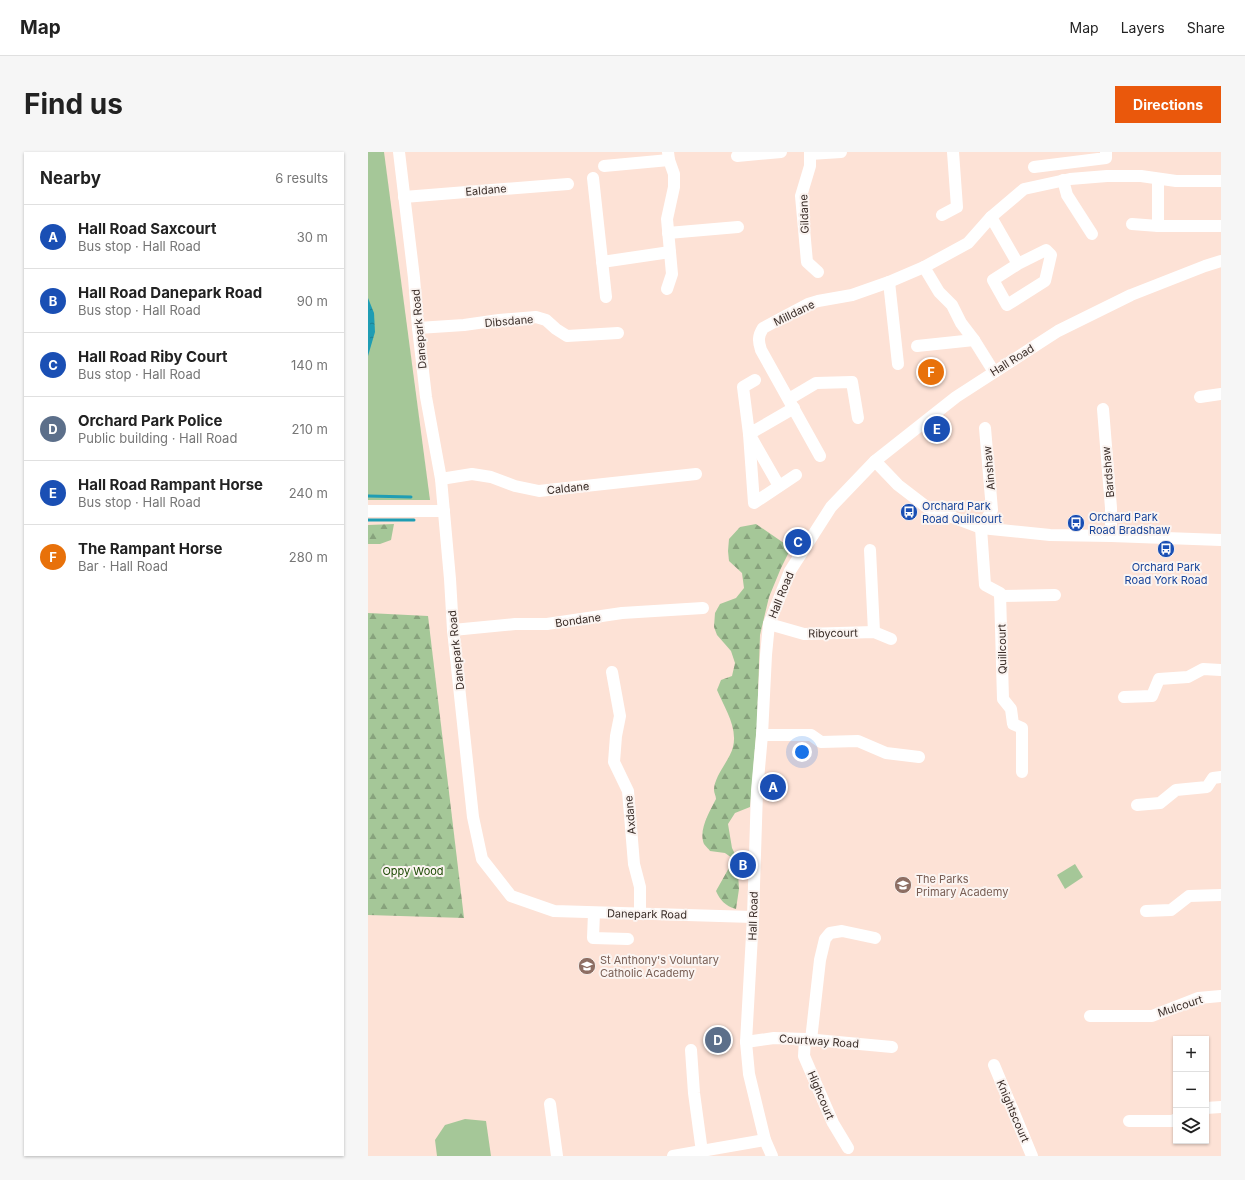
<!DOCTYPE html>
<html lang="en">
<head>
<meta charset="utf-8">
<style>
	:root { --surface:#fff; --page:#f6f6f6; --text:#222; --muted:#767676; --line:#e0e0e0; --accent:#ea580c }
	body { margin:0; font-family:Inter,sans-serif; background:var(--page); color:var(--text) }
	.controls { position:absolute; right:12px; bottom:12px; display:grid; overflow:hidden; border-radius:0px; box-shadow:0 1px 3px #0004 }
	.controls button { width:36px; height:36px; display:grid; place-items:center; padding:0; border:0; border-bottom:1px solid var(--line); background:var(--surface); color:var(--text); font:20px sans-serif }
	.you { position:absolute; left:434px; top:600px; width:14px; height:14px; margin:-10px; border:3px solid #fff; border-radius:50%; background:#1a73e8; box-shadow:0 0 0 6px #1a73e833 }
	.badge { display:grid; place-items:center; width:26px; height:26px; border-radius:50%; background:var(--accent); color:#fff; font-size:13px; font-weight:700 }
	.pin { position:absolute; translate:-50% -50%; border:2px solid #fff; box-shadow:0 1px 4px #0006 }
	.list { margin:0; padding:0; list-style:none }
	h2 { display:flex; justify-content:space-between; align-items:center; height:52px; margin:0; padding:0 16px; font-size:17px }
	h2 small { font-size:13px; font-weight:400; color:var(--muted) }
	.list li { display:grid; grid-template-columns:26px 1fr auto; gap:12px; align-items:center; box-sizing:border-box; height:64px; padding:0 16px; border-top:1px solid var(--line) }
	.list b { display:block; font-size:15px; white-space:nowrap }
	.list p { margin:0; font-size:13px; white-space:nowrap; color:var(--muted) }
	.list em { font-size:13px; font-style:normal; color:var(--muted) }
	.icon { flex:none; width:22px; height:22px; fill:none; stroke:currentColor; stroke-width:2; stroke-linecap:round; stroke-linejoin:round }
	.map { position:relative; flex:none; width:853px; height:1004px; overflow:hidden; border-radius:0px }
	header { display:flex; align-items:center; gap:24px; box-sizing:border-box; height:56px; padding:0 20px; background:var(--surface); border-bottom:1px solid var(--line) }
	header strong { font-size:19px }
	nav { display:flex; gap:22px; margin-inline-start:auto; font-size:14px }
	.intro { display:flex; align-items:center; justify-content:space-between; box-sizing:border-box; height:96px; padding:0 24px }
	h1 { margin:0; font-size:28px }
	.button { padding:10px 18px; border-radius:0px; background:var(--accent); color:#fff; font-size:14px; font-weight:700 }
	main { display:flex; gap:24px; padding:0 24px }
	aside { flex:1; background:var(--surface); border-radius:0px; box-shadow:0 1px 3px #0004 }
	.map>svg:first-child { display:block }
	.forest { fill:url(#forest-firs) }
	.park { fill:#a5c798 }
	.water { fill:url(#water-ripples) }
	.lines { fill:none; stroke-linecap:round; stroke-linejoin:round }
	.stream { stroke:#1f9db3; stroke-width:3 }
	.minor { stroke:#fff; stroke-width:12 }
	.labels { text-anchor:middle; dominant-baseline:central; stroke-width:4; stroke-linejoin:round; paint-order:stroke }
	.street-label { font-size:11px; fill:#392c27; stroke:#fbf4f1 }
	.transit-label { font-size:11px; fill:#164399; stroke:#fbf4f1; text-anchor:start }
	.park-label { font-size:11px; fill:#1b4902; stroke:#fbf4f1 }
	.education-label { font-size:11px; fill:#785e54; stroke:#fbf4f1; text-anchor:start }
</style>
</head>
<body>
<header>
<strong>Map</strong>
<nav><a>Map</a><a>Layers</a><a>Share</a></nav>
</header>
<div class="intro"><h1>Find us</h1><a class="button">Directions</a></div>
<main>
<aside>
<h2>Nearby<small>6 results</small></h2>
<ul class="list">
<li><span class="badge" style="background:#1a4fb4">A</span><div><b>Hall Road Saxcourt</b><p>Bus stop · Hall Road</p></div><em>30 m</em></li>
<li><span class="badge" style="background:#1a4fb4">B</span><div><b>Hall Road Danepark Road</b><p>Bus stop · Hall Road</p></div><em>90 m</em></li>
<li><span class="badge" style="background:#1a4fb4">C</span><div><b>Hall Road Riby Court</b><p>Bus stop · Hall Road</p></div><em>140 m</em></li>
<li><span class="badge" style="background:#5c6f8a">D</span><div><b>Orchard Park Police</b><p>Public building · Hall Road</p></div><em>210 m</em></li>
<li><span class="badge" style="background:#1a4fb4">E</span><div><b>Hall Road Rampant Horse</b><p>Bus stop · Hall Road</p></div><em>240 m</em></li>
<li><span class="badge" style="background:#e8710a">F</span><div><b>The Rampant Horse</b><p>Bar · Hall Road</p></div><em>280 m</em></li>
</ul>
</aside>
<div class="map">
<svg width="853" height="1004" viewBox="0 0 853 1004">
	<defs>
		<pattern id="forest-firs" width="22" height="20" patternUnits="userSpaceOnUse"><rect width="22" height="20" fill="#a5c798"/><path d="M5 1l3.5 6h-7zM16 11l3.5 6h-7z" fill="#87a27c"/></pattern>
		<pattern id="water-ripples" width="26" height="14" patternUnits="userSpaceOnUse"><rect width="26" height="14" fill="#1f9db3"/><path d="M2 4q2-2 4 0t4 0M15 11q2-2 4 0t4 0" fill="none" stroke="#1c8092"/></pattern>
	</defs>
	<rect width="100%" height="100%" fill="#fde2d6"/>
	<g class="forest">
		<polygon points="26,372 23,388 12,392 0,392 0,373"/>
		<path d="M388,372L423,396L413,416L401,445L392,483L389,573L382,655L367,661L360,672L364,696L369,706L371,737L368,757C357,754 352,748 348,739L362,714L364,706L357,701L342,699C341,697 338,695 336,692C330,678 342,659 348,647C348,644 346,641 346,638C346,624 362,608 365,595C370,575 356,555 349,538L353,528L364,524L367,511L363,499L349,483L346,475L347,461L352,452L368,446L376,436L374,421L361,409L360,399L361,387L372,375Z"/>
		<polygon points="0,461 60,464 96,766 0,763"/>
	</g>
	<g class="park">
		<polygon points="0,0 16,0 62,348 0,348"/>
		<polygon points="707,712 715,725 697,737 689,723"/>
		<polygon points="97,967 118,969 123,1004 69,1004 67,988 77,973"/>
	</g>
	<polygon class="water" points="0,146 6,161 7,180 0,204"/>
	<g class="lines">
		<g class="stream">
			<polyline points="0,344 43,345"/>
			<polyline points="0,368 46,368"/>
		</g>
		<g class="minor">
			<polyline points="31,0 46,126 50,176 58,245 73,327 82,427 85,478 105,665 114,707 143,744 186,759 385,765"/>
			<polyline points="442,0 442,14 433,44 439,110 450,120"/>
			<polyline points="442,2 473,0"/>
			<polyline points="369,4 413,0"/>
			<polyline points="236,14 301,8"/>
			<polyline points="666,15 738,6 738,0"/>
			<polyline points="225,26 238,145"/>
			<polyline points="790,27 790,74 853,74"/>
			<polyline points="695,28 699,43 724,82"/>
			<polyline points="36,45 200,32"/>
			<polyline points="574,63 589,55 585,0"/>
			<polyline points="623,65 650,112 625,128 639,153 677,129 683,103 678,98 650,112"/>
			<polyline points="764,72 790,74"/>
			<polyline points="300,81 370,75"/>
			<polyline points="234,110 302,100"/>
			<polyline points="556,115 571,140 584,153 593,171 606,188 626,220"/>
			<polyline points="521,130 530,212"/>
			<polyline points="299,137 304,122 299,67 306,35 306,22 301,8 300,0"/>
			<polyline points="50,176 96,173 131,168 168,165 178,168 188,177 199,184 250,181"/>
			<polyline points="549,194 606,188"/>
			<polyline points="387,228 375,235 381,282 426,256"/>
			<polyline points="832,245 853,242"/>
			<polyline points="421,247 448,231 484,230 490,266"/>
			<polyline points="735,257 743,356 743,384"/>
			<polyline points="381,282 386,351 428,323"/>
			<polyline points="383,285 411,334"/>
			<path d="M452,304L393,198C390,189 390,184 395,176L440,152L450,149L484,143L521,130L556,115L600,91L623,65L656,37L702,27L739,24H773L808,29H853"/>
			<polyline points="507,309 530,333 560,356 613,376 682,383 743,384 853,388"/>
			<polyline points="73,327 104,322 123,325 147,334 171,339 328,322"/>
			<polyline points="0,359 76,359"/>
			<polyline points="613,376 617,433 632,441 635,547 643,557 645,572 654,576 654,620"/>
			<polyline points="613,376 624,358 617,276"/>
			<polyline points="502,398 506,480"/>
			<polyline points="632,444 687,443"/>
			<polyline points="401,472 436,482 506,480 523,487"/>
			<polyline points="85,478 147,472 179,472 254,461 335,456"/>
			<polyline points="244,520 252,564 248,584 246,610 260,639 266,712 272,735 272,762"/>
			<polyline points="756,545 784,544 791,527 820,525 835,517 853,518"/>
			<polyline points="394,583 443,583 453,590 490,589 518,601 551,605"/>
			<polyline points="769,653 792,651 808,638 839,635 845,626 853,625"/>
			<polyline points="778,759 803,758 821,744 853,743"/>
			<polyline points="226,761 225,786 260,787"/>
			<polyline points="722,864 784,864 830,846 853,844"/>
			<polyline points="437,887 436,904 465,971 480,996"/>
			<polyline points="443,888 452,808 457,787 462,781 474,779 507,786"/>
			<polyline points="378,890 406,886 437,887 524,895"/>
			<polyline points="323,898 326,941 334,1000"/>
			<polyline points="626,913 664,1004"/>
			<polyline points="182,952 189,1004"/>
			<polyline points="838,956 853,955"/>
			<polyline points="761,969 805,969 808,967"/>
			<polyline points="305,1004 397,988"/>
			<polyline points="404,1004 397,988 381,922 378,890 385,765 389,639 394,583 398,503 401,472 422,419 463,355 507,309 588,245 690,179 763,143 837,114 853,109"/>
		</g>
	</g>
	<defs>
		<symbol id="bus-disc" viewBox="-11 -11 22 22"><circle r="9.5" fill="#1a4fb4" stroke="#fbf4f1"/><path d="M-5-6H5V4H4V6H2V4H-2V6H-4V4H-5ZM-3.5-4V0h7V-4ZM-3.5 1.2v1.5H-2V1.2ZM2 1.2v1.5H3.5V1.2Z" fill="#fff"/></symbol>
		<symbol id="school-disc" viewBox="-11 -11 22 22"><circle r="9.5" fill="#8d6e63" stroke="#fbf4f1"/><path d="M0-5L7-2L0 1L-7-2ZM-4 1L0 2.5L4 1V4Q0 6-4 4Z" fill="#fff"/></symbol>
	</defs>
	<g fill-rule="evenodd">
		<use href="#bus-disc" x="531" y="350" width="20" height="20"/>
		<use href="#bus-disc" x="698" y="361" width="20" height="20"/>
		<use href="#bus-disc" x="788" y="387" width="20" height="20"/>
		<use href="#school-disc" x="525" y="723" width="20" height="20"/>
		<use href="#school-disc" x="209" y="804" width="20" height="20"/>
	</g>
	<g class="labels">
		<g class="street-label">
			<text transform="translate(118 38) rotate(-5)">Ealdane</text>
			<text transform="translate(436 62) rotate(-92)">Gildane</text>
			<text transform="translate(426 161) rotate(-26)">Milldane</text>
			<text transform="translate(141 169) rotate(-5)">Dibsdane</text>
			<text transform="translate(51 177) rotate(-95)">Danepark Road</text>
			<text transform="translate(644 208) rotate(-32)">Hall Road</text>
			<text transform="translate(621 316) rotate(-95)">Ainshaw</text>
			<text transform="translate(740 320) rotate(-95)">Bardshaw</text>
			<text transform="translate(200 336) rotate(-6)">Caldane</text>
			<text transform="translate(413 443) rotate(-68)">Hall Road</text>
			<text transform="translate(210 468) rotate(-8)">Bondane</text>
			<text transform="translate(465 481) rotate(-1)">Ribycourt</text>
			<text transform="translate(634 497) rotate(-91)">Quillcourt</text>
			<text transform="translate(88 498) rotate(-96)">Danepark Road</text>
			<text transform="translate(262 663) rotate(-95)">Axdane</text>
			<text transform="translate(279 762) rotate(1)">Danepark Road</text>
			<text transform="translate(385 764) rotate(-88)">Hall Road</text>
			<text transform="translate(812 854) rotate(-18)">Mulcourt</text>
			<text transform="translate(451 889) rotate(4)">Courtway Road</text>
			<text transform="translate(453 943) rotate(67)">Highcourt</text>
			<text transform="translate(645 959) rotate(67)">Knightscourt</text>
		</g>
		<g class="transit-label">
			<text x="554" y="354">Orchard Park<tspan x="554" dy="13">Road Quillcourt</tspan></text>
			<text x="721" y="365">Orchard Park<tspan x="721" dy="13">Road Bradshaw</tspan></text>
			<text x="798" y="415" text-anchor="middle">Orchard Park<tspan x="798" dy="13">Road York Road</tspan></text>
		</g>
		<g class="park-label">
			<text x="45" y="719">Oppy Wood</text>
		</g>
		<g class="education-label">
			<text x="548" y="727">The Parks<tspan x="548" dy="13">Primary Academy</tspan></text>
			<text x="232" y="808">St Anthony's Voluntary<tspan x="232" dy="13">Catholic Academy</tspan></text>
		</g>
	</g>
</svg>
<div class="controls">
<button>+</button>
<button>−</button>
<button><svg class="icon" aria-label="layers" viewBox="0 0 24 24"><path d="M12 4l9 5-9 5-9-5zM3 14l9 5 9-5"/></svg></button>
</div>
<div class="you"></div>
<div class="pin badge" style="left:405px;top:635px;background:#1a4fb4">A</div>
<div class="pin badge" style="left:375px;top:713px;background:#1a4fb4">B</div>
<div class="pin badge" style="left:430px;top:390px;background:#1a4fb4">C</div>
<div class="pin badge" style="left:350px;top:888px;background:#5c6f8a">D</div>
<div class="pin badge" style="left:569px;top:277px;background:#1a4fb4">E</div>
<div class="pin badge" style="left:563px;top:220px;background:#e8710a">F</div>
</div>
</main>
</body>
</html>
